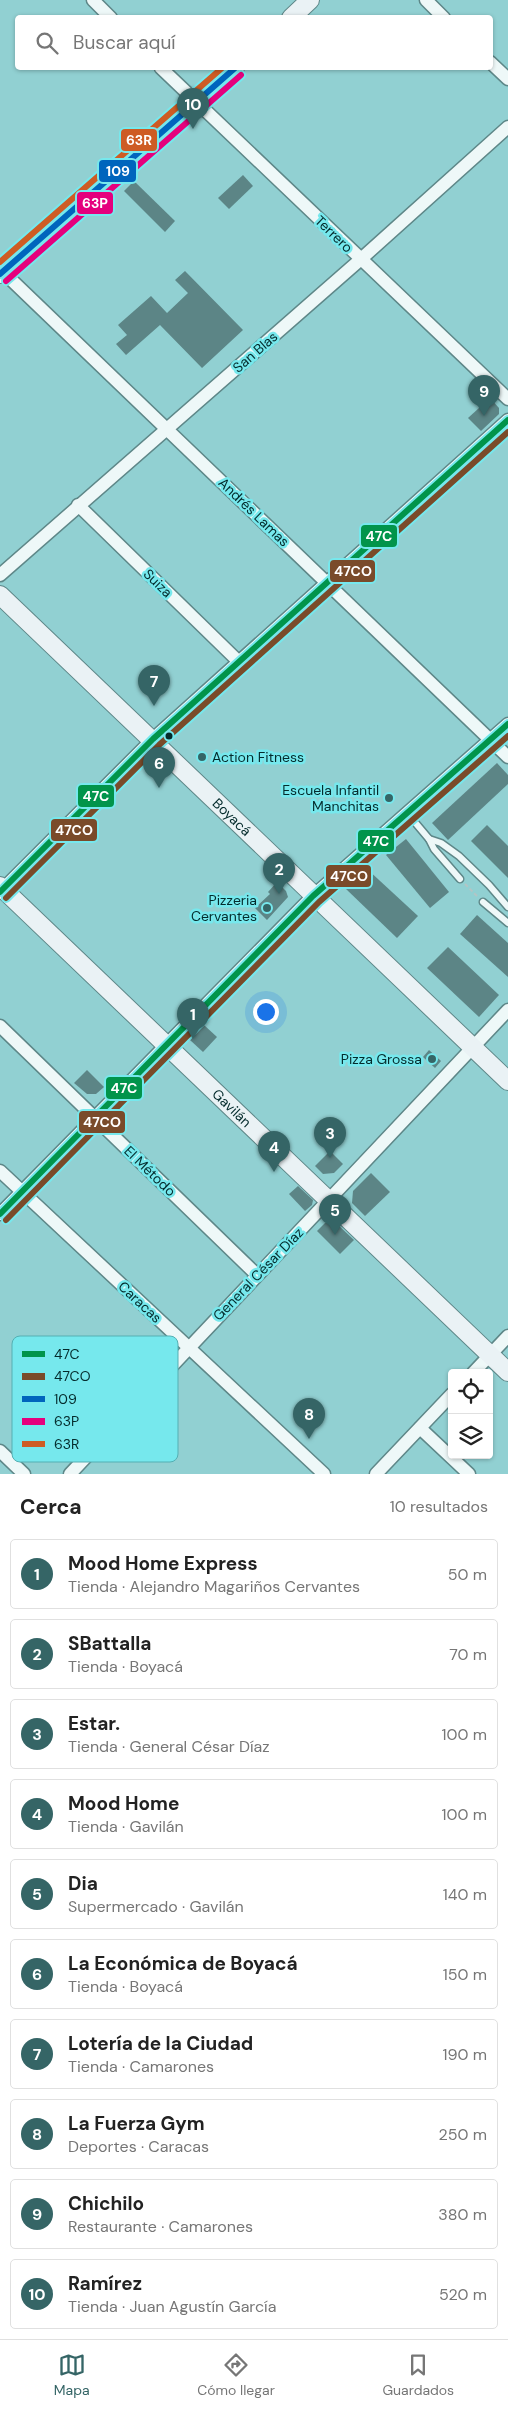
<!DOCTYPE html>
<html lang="es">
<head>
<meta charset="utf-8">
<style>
	:root { --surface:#fff; --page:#f2f2f2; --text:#222; --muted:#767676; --line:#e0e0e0; --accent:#356566 }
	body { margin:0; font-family:"DM Sans",sans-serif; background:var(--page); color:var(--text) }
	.controls { position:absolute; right:15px; bottom:15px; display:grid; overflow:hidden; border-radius:5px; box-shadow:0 1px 4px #0004 }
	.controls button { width:45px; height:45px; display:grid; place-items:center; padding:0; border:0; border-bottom:1px solid var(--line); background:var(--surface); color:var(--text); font:25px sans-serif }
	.you { position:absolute; left:265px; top:1011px; width:18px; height:18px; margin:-12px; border:4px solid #fff; border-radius:50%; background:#1a73e8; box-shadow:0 0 0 8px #1a73e833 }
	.badge { display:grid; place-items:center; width:32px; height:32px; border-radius:50%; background:var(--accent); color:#fff; font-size:16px; font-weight:700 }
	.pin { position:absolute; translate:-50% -41px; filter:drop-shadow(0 1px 2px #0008) }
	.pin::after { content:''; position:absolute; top:26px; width:18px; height:15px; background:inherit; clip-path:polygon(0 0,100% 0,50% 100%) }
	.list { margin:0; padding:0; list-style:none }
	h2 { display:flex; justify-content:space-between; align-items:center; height:65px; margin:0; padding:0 20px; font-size:21px }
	h2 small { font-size:16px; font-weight:400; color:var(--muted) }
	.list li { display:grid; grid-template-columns:32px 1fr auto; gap:15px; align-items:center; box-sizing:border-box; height:70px; margin:0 10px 10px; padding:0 10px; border:1px solid var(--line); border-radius:5px }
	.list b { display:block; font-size:19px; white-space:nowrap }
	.list p { margin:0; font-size:16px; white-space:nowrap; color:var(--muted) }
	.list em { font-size:16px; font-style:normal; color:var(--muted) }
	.icon { flex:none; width:28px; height:28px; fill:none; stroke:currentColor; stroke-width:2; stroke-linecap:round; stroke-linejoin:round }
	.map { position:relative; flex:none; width:508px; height:1474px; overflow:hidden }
	.search { position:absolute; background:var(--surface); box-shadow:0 1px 4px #0004; left:15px; right:15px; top:15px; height:55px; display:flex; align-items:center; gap:12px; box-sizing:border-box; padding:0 18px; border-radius:5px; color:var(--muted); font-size:19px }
	.sheet { height:865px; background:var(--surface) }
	nav { display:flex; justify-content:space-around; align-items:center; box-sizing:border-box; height:70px; border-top:1px solid var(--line); background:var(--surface); font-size:14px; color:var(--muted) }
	nav a { display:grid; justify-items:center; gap:2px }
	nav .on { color:var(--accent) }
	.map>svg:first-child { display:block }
	.building { fill:#5c8586 }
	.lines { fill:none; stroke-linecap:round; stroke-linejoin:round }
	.lane-casing { stroke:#5e8788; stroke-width:9 }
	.street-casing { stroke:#5e8788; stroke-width:15 }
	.secondary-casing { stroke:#5e8788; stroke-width:20 }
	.path { stroke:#b3c5c5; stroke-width:2; stroke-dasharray:4 2.5; stroke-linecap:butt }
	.lane { stroke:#eef8f8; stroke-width:6 }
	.street { stroke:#eef8f8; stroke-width:12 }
	.secondary { stroke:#eaf2f5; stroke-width:18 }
	.bus-1-casing { stroke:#76e8ed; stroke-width:10 }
	.bus-2-casing { stroke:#76e8ed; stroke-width:10 }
	.bus-3-casing { stroke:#76e8ed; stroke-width:10 }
	.bus-4-casing { stroke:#76e8ed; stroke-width:10 }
	.bus-5-casing { stroke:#76e8ed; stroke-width:10 }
	.bus-1 { stroke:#01944b; stroke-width:6 }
	.bus-2 { stroke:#7a4b2a; stroke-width:6 }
	.bus-3 { stroke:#0065bd; stroke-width:6 }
	.bus-4 { stroke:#e5007d; stroke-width:6 }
	.bus-5 { stroke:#ce5c24; stroke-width:6 }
	.bus-dot { fill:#042b2c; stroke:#76e8ed; stroke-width:2 }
	.poi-dot { fill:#356566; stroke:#76e8ed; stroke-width:2 }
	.labels { text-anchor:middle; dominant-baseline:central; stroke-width:5; stroke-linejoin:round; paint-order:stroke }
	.street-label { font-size:14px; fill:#042b2c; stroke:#76e8ed }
	.poi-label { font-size:14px; fill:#042b2c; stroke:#76e8ed; text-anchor:end }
	.key { fill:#76e8ed; stroke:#54afb3; stroke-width:1 }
	.key-label { font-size:14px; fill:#042b2c }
	.line-badge { stroke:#76e8ed; stroke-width:2 }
	.badge-label { font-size:14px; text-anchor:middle; font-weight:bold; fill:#fff }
</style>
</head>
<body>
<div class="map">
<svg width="508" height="1474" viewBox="0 0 508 1474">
	<rect width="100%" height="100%" fill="#91d0d2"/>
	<g class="building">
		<polygon points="243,175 253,186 229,209 218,198"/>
		<polygon points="134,181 175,221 165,232 124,191"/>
		<polygon points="185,271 243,330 202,368 160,325 126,355 116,344 127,335 118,325 151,296 167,313 188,293 175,280"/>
		<polygon points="490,398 499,408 499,414 481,431 468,418"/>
		<polygon points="497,763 508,775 508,784 448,840 432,823"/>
		<polygon points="487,825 508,846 508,878 471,841"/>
		<polygon points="406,839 449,892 430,908 386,855"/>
		<polygon points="366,868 418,916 397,938 346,889"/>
		<polygon points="277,882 286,891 288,897 267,920 255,908 270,894 268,892"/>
		<polygon points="477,915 508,943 508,977 460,934"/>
		<polygon points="448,947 499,995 479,1017 427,968"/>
		<polygon points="204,1025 217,1037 203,1052 190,1040"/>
		<polygon points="429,1050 441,1061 435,1068 423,1057"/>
		<polygon points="87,1070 104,1087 96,1094 87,1094 74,1083"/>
		<polygon points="330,1151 343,1164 334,1173 323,1174 315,1166"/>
		<polygon points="371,1173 390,1192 365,1216 352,1203 353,1191"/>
		<polygon points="298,1186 313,1200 312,1205 305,1211 289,1194"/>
		<polygon points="325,1223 336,1223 354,1240 340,1254 317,1231"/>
	</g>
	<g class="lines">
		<defs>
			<g id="lane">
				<polyline points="408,814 429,839 441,843 459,856 489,885 508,907"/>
				<polyline points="429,839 434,849 460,879"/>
				<polyline points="483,902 508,923"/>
			</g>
			<g id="street">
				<polyline points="93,0 111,18"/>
				<polyline points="426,0 444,18"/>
				<polyline points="490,62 508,79"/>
				<polyline points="161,68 508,399"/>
				<polyline points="0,269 508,757"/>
				<polyline points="78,505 238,661"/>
				<polyline points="0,575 361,259 508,127"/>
				<polyline points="0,892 153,739 508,420"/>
				<polyline points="0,1026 257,1275"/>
				<polyline points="0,1171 324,1474"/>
				<polyline points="0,1214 313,896 508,724"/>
				<polyline points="473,1373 508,1336"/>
				<polyline points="420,1428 469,1474"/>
				<polyline points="0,1451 24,1474"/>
				<polyline points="70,1474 508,1010"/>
				<polyline points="376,1474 452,1394"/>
			</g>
			<g id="secondary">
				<polyline points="291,18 310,0"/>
				<polyline points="0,274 235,68"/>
				<path id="s1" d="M0,595L508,1081"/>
				<path id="s2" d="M0,886L508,1372"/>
			</g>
		</defs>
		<use href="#lane" class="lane-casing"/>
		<use href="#street" class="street-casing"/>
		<use href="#secondary" class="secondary-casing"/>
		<polyline class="path" points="465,884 478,897"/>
		<use href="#lane" class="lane"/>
		<use href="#street" class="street"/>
		<use href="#secondary" class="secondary"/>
		<defs>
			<g id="bus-1">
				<polyline points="0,892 153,739 508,420"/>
				<polyline points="0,1214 313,896 508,724"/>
			</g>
			<g id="bus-2">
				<polyline points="6,898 159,745 508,432"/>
				<polyline points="6,1220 319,902 508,736"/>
			</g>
			<polyline id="bus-3" points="0,274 235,68"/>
			<polyline id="bus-4" points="6,281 241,75"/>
			<polyline id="bus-5" points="0,262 222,68"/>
		</defs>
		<use href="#bus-1" class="bus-1-casing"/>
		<use href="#bus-2" class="bus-2-casing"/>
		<use href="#bus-3" class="bus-3-casing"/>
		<use href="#bus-4" class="bus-4-casing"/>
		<use href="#bus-5" class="bus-5-casing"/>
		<use href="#bus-1" class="bus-1"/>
		<use href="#bus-2" class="bus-2"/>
		<use href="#bus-3" class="bus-3"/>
		<use href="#bus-4" class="bus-4"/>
		<use href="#bus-5" class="bus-5"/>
	</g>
	<circle class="bus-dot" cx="169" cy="736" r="4.5"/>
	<g class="poi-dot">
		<circle cx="202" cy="757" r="5"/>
		<circle cx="389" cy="798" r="5"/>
		<circle cx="267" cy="908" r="5"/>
		<circle cx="432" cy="1059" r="5"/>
	</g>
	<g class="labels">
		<g class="street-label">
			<text transform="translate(334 234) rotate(44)">Terrero</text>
			<text transform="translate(255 352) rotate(-41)">San Blas</text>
			<text transform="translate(254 512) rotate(44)">Andrés Lamas</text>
			<text transform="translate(158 583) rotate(44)">Suiza</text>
			<text stroke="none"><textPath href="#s1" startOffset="321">Boyacá</textPath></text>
			<text stroke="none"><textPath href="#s2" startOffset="321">Gavilán</textPath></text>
			<text transform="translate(150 1171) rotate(44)">El Método</text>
			<text transform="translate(258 1274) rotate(-46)">General César Díaz</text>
			<text transform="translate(140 1302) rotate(43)">Caracas</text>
		</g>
		<g class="poi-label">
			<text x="212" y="757" text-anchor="start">Action Fitness</text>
			<text x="379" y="790">Escuela Infantil<tspan x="379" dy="16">Manchitas</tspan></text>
			<text x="257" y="900">Pizzeria<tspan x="257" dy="16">Cervantes</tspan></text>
			<text x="422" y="1059">Pizza Grossa</text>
		</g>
	</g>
	<rect x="12" y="1336" width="166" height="126" rx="8" class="key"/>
	<rect x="22" y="1351" width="23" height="6" fill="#01944b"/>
	<rect x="22" y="1373" width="23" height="7" fill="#7a4b2a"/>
	<rect x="22" y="1396" width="23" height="6" fill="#0065bd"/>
	<rect x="22" y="1418" width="23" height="7" fill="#e5007d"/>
	<rect x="22" y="1441" width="23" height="6" fill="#ce5c24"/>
	<g class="key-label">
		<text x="54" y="1359">47C</text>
		<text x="54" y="1381">47CO</text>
		<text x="54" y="1404">109</text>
		<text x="54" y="1426">63P</text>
		<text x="54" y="1449">63R</text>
	</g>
	<g class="line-badge">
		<rect x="120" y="128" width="38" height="24" rx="5" fill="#ce5c24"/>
		<rect x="98" y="159" width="39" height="24" rx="5" fill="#0065bd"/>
		<rect x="76" y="191" width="38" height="24" rx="5" fill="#e5007d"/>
		<rect x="360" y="524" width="38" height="24" rx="5" fill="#01944b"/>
		<rect x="329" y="559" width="47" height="24" rx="5" fill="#7a4b2a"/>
		<rect x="77" y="784" width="38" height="24" rx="5" fill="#01944b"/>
		<rect x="50" y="818" width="48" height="24" rx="5" fill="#7a4b2a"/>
		<rect x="357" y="829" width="38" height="24" rx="5" fill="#01944b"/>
		<rect x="325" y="864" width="47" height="24" rx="5" fill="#7a4b2a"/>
		<rect x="105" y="1076" width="38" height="24" rx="5" fill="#01944b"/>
		<rect x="78" y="1110" width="48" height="24" rx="5" fill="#7a4b2a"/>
	</g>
	<g class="badge-label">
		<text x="139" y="145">63R</text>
		<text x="118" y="176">109</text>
		<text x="95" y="208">63P</text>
		<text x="379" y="541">47C</text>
		<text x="353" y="576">47CO</text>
		<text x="96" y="801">47C</text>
		<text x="74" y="835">47CO</text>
		<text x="376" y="846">47C</text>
		<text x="349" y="881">47CO</text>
		<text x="124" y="1093">47C</text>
		<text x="102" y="1127">47CO</text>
	</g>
</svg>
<div class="controls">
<button><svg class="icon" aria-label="locate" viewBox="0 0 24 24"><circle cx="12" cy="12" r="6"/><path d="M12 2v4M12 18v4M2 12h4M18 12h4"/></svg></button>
<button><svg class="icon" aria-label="layers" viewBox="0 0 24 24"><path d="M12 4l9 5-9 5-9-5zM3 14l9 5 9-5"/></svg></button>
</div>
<div class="you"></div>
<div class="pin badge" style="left:193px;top:1039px">1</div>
<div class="pin badge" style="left:279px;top:894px">2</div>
<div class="pin badge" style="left:330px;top:1158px">3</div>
<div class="pin badge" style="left:274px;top:1172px">4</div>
<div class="pin badge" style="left:335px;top:1235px">5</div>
<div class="pin badge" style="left:159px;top:788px">6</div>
<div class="pin badge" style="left:154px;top:706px">7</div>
<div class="pin badge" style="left:309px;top:1439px">8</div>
<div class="pin badge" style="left:484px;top:416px">9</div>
<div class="pin badge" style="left:193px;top:129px">10</div>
<div class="search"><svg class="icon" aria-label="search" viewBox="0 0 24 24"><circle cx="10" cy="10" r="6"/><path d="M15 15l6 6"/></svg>Buscar aquí</div>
</div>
<section class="sheet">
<h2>Cerca<small>10 resultados</small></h2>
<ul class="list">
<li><span class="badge">1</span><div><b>Mood Home Express</b><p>Tienda · Alejandro Magariños Cervantes</p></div><em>50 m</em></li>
<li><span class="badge">2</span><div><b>SBattalla</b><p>Tienda · Boyacá</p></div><em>70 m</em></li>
<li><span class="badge">3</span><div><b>Estar.</b><p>Tienda · General César Díaz</p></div><em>100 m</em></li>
<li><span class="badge">4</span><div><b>Mood Home</b><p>Tienda · Gavilán</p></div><em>100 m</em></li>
<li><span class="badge">5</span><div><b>Dia</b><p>Supermercado · Gavilán</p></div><em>140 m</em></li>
<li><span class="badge">6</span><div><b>La Económica de Boyacá</b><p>Tienda · Boyacá</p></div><em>150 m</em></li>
<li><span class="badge">7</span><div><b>Lotería de la Ciudad</b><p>Tienda · Camarones</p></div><em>190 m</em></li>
<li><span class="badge">8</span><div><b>La Fuerza Gym</b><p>Deportes · Caracas</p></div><em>250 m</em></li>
<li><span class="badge">9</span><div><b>Chichilo</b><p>Restaurante · Camarones</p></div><em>380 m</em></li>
<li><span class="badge">10</span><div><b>Ramírez</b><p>Tienda · Juan Agustín García</p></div><em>520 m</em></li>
</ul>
</section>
<nav>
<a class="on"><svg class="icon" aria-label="map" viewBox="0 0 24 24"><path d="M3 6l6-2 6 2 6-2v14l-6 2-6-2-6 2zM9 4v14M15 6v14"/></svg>Mapa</a>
<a><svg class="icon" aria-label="directions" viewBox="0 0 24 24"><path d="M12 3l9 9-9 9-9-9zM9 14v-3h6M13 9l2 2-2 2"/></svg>Cómo llegar</a>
<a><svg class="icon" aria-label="saved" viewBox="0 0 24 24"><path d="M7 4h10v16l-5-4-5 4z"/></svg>Guardados</a>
</nav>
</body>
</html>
